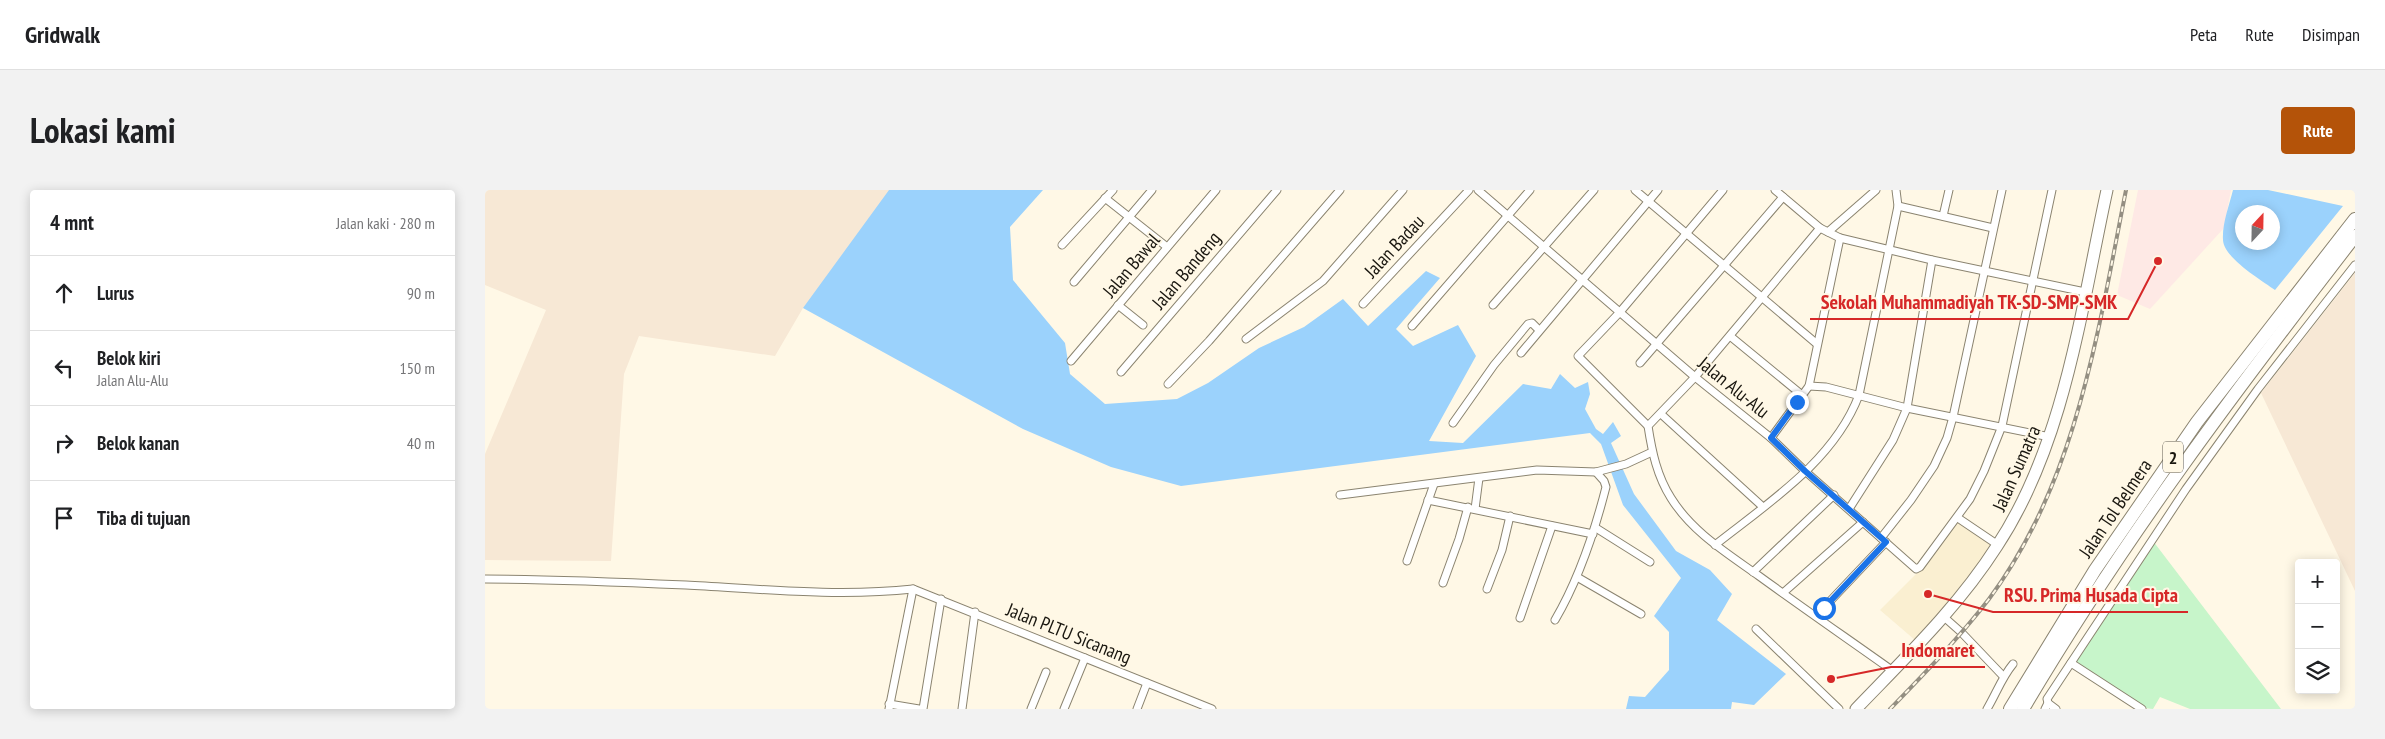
<!DOCTYPE html>
<html lang="id">
<head>
<meta charset="utf-8">
<style>
	:root { --surface:#fff; --page:#f2f2f2; --text:#202124; --muted:#757577; --line:#e0e0e0; --accent:#b45309 }
	body { margin:0; font-family:"PT Sans Narrow",sans-serif; background:var(--page); color:var(--text) }
	.controls { position:absolute; right:15px; bottom:15px; display:grid; overflow:hidden; border-radius:5px; box-shadow:0 2px 12px #0003 }
	.controls button { width:45px; height:45px; display:grid; place-items:center; padding:0; border:0; border-bottom:1px solid var(--line); background:var(--surface); color:var(--text); font:25px sans-serif }
	.compass { position:absolute; left:1750px; top:15px; width:45px; height:45px; border-radius:50%; background:var(--surface); box-shadow:0 2px 12px #0003; rotate:22deg }
	.stop { position:absolute; width:15px; height:15px; margin:-11px; border:4px solid #1a73e8; border-radius:50%; background:#fff }
	.stop.end { background:#1a73e8; border-color:#fff; box-shadow:0 1px 5px #0008 }
	.list { margin:0; padding:0; list-style:none }
	h2 { display:flex; justify-content:space-between; align-items:center; height:65px; margin:0; padding:0 20px; font-size:21px }
	h2 small { font-size:16px; font-weight:400; color:var(--muted) }
	.list li { display:grid; grid-template-columns:32px 1fr auto; gap:15px; align-items:center; box-sizing:border-box; height:75px; padding:0 20px; border-top:1px solid var(--line) }
	.list b { display:block; font-size:19px; white-space:nowrap }
	.list p { margin:0; font-size:16px; white-space:nowrap; color:var(--muted) }
	.list em { font-size:16px; font-style:normal; color:var(--muted) }
	.icon { flex:none; width:28px; height:28px; fill:none; stroke:currentColor; stroke-width:2; stroke-linecap:round; stroke-linejoin:round }
	.map { position:relative; flex:none; width:1870px; height:519px; overflow:hidden; border-radius:5px }
	header { display:flex; align-items:center; gap:30px; box-sizing:border-box; height:70px; padding:0 25px; background:var(--surface); border-bottom:1px solid var(--line) }
	header strong { font-size:24px }
	nav { display:flex; gap:28px; margin-inline-start:auto; font-size:18px }
	.intro { display:flex; align-items:center; justify-content:space-between; box-sizing:border-box; height:120px; padding:0 30px }
	h1 { margin:0; font-size:35px }
	.button { padding:12px 22px; border-radius:5px; background:var(--accent); color:#fff; font-size:18px; font-weight:700 }
	main { display:flex; gap:30px; padding:0 30px }
	aside { flex:1; background:var(--surface); border-radius:5px; box-shadow:0 2px 12px #0003 }
	.map>svg:first-child { display:block }
	.built { fill:#faefd1 }
	.industrial { fill:#f7e8d5 }
	.education { fill:#fee9e5 }
	.green { fill:#c7f5ca }
	.water { fill:#9bd2fc; fill-rule:evenodd }
	.lines { fill:none; stroke-linecap:round; stroke-linejoin:round }
	.minor-casing { stroke:#8b8470; stroke-width:9 }
	.trunk-casing { stroke:#8b8470; stroke-width:13 }
	.motorway-casing { stroke:#8b8470; stroke-width:14 }
	.minor { stroke:#fff; stroke-width:7 }
	.trunk { stroke:#fff; stroke-width:11 }
	.motorway { stroke:#fff; stroke-width:12 }
	.rail-casing { stroke:#948f82; stroke-width:4 }
	.rail { stroke:#fff8e6; stroke-width:2; stroke-dasharray:5.5; stroke-linecap:butt }
	.route { stroke:#1a73e8; stroke-width:6 }
	.labels { text-anchor:middle; dominant-baseline:central; stroke-width:4; stroke-linejoin:round; paint-order:stroke }
	.shield { fill:#fff8e6; stroke:#5e5a50; stroke-width:1 }
	.shield-label { font-size:18px; font-weight:bold; fill:#19160f }
	.street-label { font-size:19px; fill:#19160f; stroke:#fff8e6 }
	.leader { fill:none; stroke:#d62828; stroke-width:2 }
	.callout-dot { fill:#d62828; stroke:#fff8e6; stroke-width:2 }
	.callout-label { font-size:20px; text-anchor:middle; font-weight:bold; fill:#d62828; stroke:#fff8e6; stroke-width:4; stroke-linejoin:round; paint-order:stroke }
</style>
</head>
<body>
<header>
<strong>Gridwalk</strong>
<nav><a>Peta</a><a>Rute</a><a>Disimpan</a></nav>
</header>
<div class="intro"><h1>Lokasi kami</h1><a class="button">Rute</a></div>
<main>
<aside>
<h2>4 mnt<small>Jalan kaki · 280 m</small></h2>
<ul class="list">
<li><svg class="icon" aria-label="ahead" viewBox="0 0 24 24"><path d="M12 20V5M6 11l6-6 6 6"/></svg><div><b>Lurus</b></div><em>90 m</em></li>
<li><svg class="icon" aria-label="left" viewBox="0 0 24 24"><path d="M17 20v-9H6M10 6l-5 5 5 5"/></svg><div><b>Belok kiri</b><p>Jalan Alu-Alu</p></div><em>150 m</em></li>
<li><svg class="icon" aria-label="right" viewBox="0 0 24 24"><path d="M7 20v-9h11M14 6l5 5-5 5"/></svg><div><b>Belok kanan</b></div><em>40 m</em></li>
<li><svg class="icon" aria-label="arrive" viewBox="0 0 24 24"><path d="M6 21V4h12l-3 4 3 4H6"/></svg><div><b>Tiba di tujuan</b></div></li>
</ul>
</aside>
<div class="map">
<svg width="1870" height="519" viewBox="0 0 1870 519">
	<rect width="100%" height="100%" fill="#fff8e6"/>
	<polygon class="built" points="1473,328 1513,355 1430,450 1395,420 1432,383"/>
	<g class="industrial">
		<polygon points="0,0 445,0 356,94 318,118 290,166 154,146 139,184 126,371 0,370 0,264 61,120 0,95"/>
		<polygon points="1870,83 1870,401 1776,203"/>
	</g>
	<polygon class="education" points="1653,0 1746,0 1739,38 1665,119 1632,105"/>
	<path class="green" d="M1668,351L1796,519H1705L1675,507L1668,519C1643,519 1608,485 1589,471Z"/>
	<g class="water">
		<polygon points="404,0 558,0 525,37 528,90 580,153 585,184 620,214 692,209 723,193 774,158 819,137 858,109 883,136 941,81 955,88 911,139 928,156 973,135 991,166 944,251 978,253 1038,194 1066,199 1075,184 1090,198 1103,192 1105,204 1100,219 1111,239 1118,244 1128,232 1136,246 1126,253 1149,304 1191,361 1225,380 1247,404 1232,430 1301,484 1269,515 1247,512 1246,519 1141,519 1144,506 1160,507 1184,480 1184,442 1169,426 1196,388 1138,315 1116,254 1105,243 696,296 626,277 538,239 318,118"/>
		<path d="M1748,0H1783L1858,16L1790,100C1776,90 1739,68 1738,50C1737,34 1744,16 1748,0ZM1758,22H1788V52H1758Z"/>
	</g>
	<g class="lines">
		<defs>
			<g id="minor">
				<polyline points="993,0 1210,187 1286,248 1320,281 1431,379 1435,377 1485,309 1499,281 1517,236 1567,0"/>
				<polyline points="1150,0 1332,154"/>
				<polyline points="1290,0 1335,38 1355,48 1447,70 1600,102"/>
				<polyline points="620,8 682,57"/>
				<polyline points="1413,16 1508,38"/>
				<polyline points="1458,26 1464,0"/>
				<path d="M1335,38L1210,187L1163,236C1167,262 1172,286 1186,308C1207,342 1242,363 1274,386C1318,418 1363,449 1408,481"/>
				<polyline points="1343,42 1391,0"/>
				<polyline points="577,55 628,0"/>
				<polyline points="589,92 667,0"/>
				<polyline points="878,114 984,0"/>
				<polyline points="633,115 658,135"/>
				<polyline points="1008,115 1109,0"/>
				<polyline points="927,136 1045,0"/>
				<polyline points="1245,146 1317,205"/>
				<polyline points="761,149 838,91 918,0"/>
				<polyline points="1036,163 1173,0"/>
				<polyline points="586,171 731,0"/>
				<polyline points="1155,173 1298,7"/>
				<polyline points="636,182 792,0"/>
				<polyline points="683,194 724,151 855,0"/>
				<polyline points="1324,196 1341,197 1422,218 1565,247"/>
				<polyline points="1176,224 1278,317"/>
				<polyline points="968,233 1009,175 1043,134 1047,133 1054,140"/>
				<polyline points="1163,236 1093,166 1135,122 1238,0"/>
				<polyline points="1286,248 1324,196 1355,48"/>
				<polyline points="855,305 1052,280 1111,282 1141,274 1167,262"/>
				<polyline points="943,310 1108,344"/>
				<polyline points="990,319 994,288"/>
				<polyline points="1364,319 1408,250 1422,218 1447,70"/>
				<polyline points="1473,328 1513,355"/>
				<polyline points="1111,338 1165,372"/>
				<polyline points="1396,348 1426,310 1449,276 1462,248 1468,227 1517,0"/>
				<path d="M1230,355C1283,313 1349,271 1374,205L1413,16L1411,0"/>
				<polyline points="922,371 949,294"/>
				<polyline points="1268,382 1349,305"/>
				<polyline points="1092,387 1156,424"/>
				<path d="M0,389C67,389 134,392 201,395C277,399 352,407 428,399L727,519"/>
				<polyline points="958,393 974,349 983,317"/>
				<polyline points="1002,399 1017,360 1025,326"/>
				<polyline points="1298,403 1378,332"/>
				<polyline points="1331,426 1401,352"/>
				<polyline points="1459,427 1477,443 1518,486"/>
				<polyline points="1035,428 1067,336"/>
				<path d="M1070,430C1094,389 1109,344 1121,297L1119,291L1111,282"/>
				<polyline points="1271,439 1354,519"/>
				<polyline points="1586,473 1657,519"/>
				<polyline points="1563,513 1571,519"/>
				<polyline points="404,514 434,519"/>
				<polyline points="404,519 428,399"/>
				<polyline points="438,519 456,409"/>
				<polyline points="477,519 490,422"/>
				<polyline points="546,519 561,482"/>
				<polyline points="579,519 600,468"/>
				<polyline points="652,519 662,493"/>
				<path d="M1502,519C1511,504 1517,487 1528,474"/>
				<polyline points="1560,519 1563,513 1562,509 1701,299 1773,199 1870,75"/>
			</g>
			<path id="trunk" d="M1371,519C1421,467 1473,417 1512,356C1580,253 1596,119 1622,0"/>
			<g id="motorway">
				<polyline points="1525,519 1610,380 1712,232 1870,29"/>
				<path d="M1538,519C1637,351 1751,200 1870,46"/>
			</g>
		</defs>
		<use href="#minor" class="minor-casing"/>
		<use href="#trunk" class="trunk-casing"/>
		<use href="#motorway" class="motorway-casing"/>
		<use href="#minor" class="minor"/>
		<use href="#trunk" class="trunk"/>
		<use href="#motorway" class="motorway"/>
		<defs>
			<path id="rail" d="M1405,519C1439,484 1474,448 1504,409C1592,291 1613,141 1641,0"/>
		</defs>
		<use href="#rail" class="rail-casing"/>
		<use href="#rail" class="rail"/>
	</g>
	<g class="lines">
		<polyline class="route" points="1312,212 1286,248 1320,281 1401,352 1339,418"/>
	</g>
	<g class="labels">
		<rect class="shield" x="1678" y="251.5" width="20" height="31" rx="4"/>
		<g class="shield-label">
			<text x="1688" y="267">2</text>
		</g>
		<g class="street-label">
			<text transform="translate(909 56) rotate(-47)">Jalan Badau</text>
			<text transform="translate(646 75) rotate(-50)">Jalan Bawal</text>
			<text transform="translate(701 80) rotate(-50)">Jalan Bandeng</text>
			<text transform="translate(1249 197) rotate(39)">Jalan Alu-Alu</text>
			<text transform="translate(1531 278) rotate(-66)">Jalan Sumatra</text>
			<text transform="translate(1630 318) rotate(-56)">Jalan Tol Belmera</text>
			<text transform="translate(584 443) rotate(22)">Jalan PLTU Sicanang</text>
		</g>
	</g>
	<path class="leader" d="M1673 71L1643 129H1325M1443 404L1508 422H1703M1346 489L1406 477H1500"/>
	<g class="callout-dot">
		<circle cx="1673" cy="71" r="5"/>
		<circle cx="1443" cy="404" r="5"/>
		<circle cx="1346" cy="489" r="5"/>
	</g>
	<g class="callout-label">
		<text x="1484" y="119">Sekolah Muhammadiyah TK-SD-SMP-SMK</text>
		<text x="1606" y="412">RSU. Prima Husada Cipta</text>
		<text x="1453" y="467">Indomaret</text>
	</g>
</svg>
<div class="controls">
<button>+</button>
<button>−</button>
<button><svg class="icon" aria-label="layers" viewBox="0 0 24 24"><path d="M12 4l9 5-9 5-9-5zM3 14l9 5 9-5"/></svg></button>
</div>
<svg class="compass" viewBox="-18 -18 36 36"><path d="M0-13l5 13h-10z" fill="#e53935"/><path d="M0 13l5-13h-10z" fill="#757577"/></svg>
<div class="stop" style="left:1339px;top:418px"></div>
<div class="stop end" style="left:1312px;top:212px"></div>
</div>
</main>
</body>
</html>
